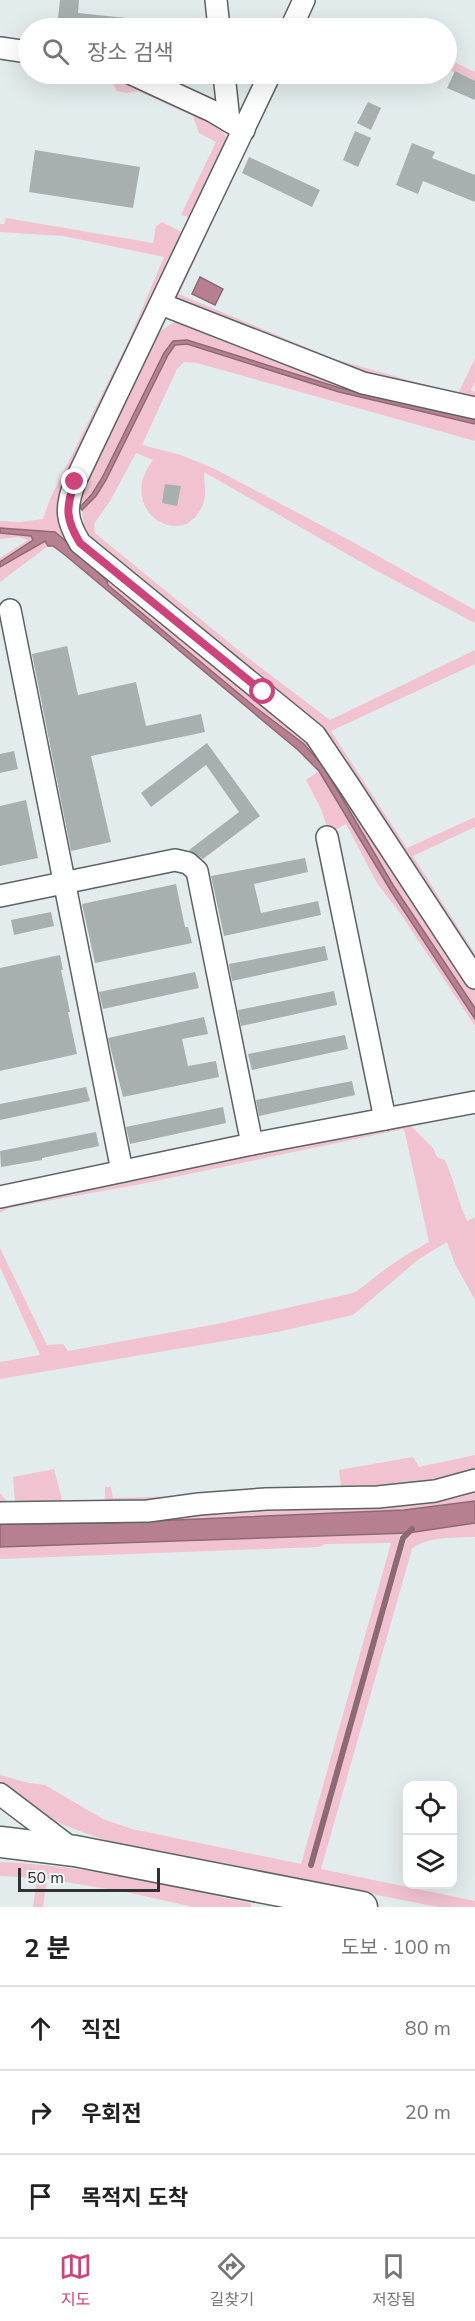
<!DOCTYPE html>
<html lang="ko">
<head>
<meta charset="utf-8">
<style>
	:root { --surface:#fff; --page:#f2f2f2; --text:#222; --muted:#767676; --line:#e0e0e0; --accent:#cd437b }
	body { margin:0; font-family:"Nunito Sans","Noto Sans KR",sans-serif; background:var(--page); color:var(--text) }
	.controls { position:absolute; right:18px; bottom:18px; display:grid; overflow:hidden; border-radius:12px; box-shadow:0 6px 24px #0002 }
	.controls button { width:54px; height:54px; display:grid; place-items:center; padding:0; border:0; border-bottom:2px solid var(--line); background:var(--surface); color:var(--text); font:30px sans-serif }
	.scale { position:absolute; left:18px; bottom:15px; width:142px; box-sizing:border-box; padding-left:6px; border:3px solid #2f3232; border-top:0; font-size:16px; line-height:21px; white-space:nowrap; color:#2f3232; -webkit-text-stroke:4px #f1f9f9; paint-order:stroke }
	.stop { position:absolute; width:18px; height:18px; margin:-14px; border:4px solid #cd437b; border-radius:50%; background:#fff }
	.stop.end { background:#cd437b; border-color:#fff; box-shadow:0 2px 6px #0008 }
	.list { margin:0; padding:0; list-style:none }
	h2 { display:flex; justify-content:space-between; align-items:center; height:78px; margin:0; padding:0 24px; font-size:26px }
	h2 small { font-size:20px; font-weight:400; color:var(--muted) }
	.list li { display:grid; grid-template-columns:39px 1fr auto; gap:18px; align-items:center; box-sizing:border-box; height:84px; padding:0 24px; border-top:2px solid var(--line) }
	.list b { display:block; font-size:22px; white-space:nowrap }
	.list em { font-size:20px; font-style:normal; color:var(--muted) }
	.icon { flex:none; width:33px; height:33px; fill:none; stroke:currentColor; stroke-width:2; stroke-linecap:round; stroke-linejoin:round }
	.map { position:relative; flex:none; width:475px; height:1907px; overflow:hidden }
	.search { position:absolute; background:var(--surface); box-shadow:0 6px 24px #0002; left:18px; right:18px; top:18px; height:66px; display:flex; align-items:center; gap:15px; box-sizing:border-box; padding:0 21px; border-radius:33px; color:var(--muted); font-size:22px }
	.sheet { height:330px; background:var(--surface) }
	nav { display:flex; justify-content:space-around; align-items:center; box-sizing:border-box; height:84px; border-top:2px solid var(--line); background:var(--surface); font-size:16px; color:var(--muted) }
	nav a { display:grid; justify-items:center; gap:3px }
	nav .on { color:var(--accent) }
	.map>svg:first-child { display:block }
	.green { fill:#f1c3d0 }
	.water { fill:#b78090; stroke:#8e6974; stroke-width:1.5 }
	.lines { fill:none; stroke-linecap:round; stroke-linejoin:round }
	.stream { stroke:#8e6974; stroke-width:6 }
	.building { fill:#a7afaf }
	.street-casing { stroke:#5b6363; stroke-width:24 }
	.secondary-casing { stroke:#5b6363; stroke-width:33 }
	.street { stroke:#fff; stroke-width:21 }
	.secondary { stroke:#fff; stroke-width:30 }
	.route { stroke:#cd437b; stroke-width:8 }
</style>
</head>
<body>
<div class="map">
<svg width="475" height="1907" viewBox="0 0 475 1907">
	<rect width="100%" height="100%" fill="#e3ecec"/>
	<g class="green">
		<polygon points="446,58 475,72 475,81 447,69"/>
		<path d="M100,74H115C143,86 220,111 228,141L188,217L181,215L216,142L199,133L193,116L138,91L127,93L117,91L108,75Z"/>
		<polygon points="222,194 223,199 179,294 334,359 458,394 475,358 475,381 471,390 475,392 475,402 326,364 175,300 173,294"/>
		<polygon points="6,218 153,243 156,226 162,222 184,233 60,517 305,734 355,805 475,991 475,1008 393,885 324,767 304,744 255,707 155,625 108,585 84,556 55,532 0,528 0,521 20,522 43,519 50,499 127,344 164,257 63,236 0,232 0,224 4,224"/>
		<polygon points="176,321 475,414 475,419 340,388 187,340 173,341 164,353 102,478 92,494 80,507 78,502 81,486 157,333"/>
		<path d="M186,344L339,392L475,424V441L197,363L184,362L177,369L142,445L181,455L215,469L351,541L475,610V623L375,570L204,472C204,482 207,494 203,504C184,554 114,510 153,460L136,453L110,501L94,524L95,533L248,658L330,720L475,650V664L331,731L407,848L475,817V827L413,856L475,954V965L335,752L85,534L82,510L96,496L106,480L168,355L175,345Z"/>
		<polygon points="0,533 32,536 33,540 0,562 0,558 28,540 19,537 0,539"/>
		<polygon points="42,541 45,541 48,546 0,582 0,567"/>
		<polygon points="319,771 391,891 475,1019 475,1026 400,913 377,883 346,824 329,833 321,809 306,780"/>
		<path d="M406,1121L433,1148L437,1157L445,1160C454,1180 458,1201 467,1221L475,1217V1300L455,1264L447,1242L419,1259L353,1315L277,1332L0,1379V1362L40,1355L0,1267V1248L47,1345L63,1344L68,1351L217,1324L353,1293C364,1287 371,1280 380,1273C396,1261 412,1251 429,1242L404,1129L141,1184L9,1208L0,1213V1203Z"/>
		<polygon points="475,1455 475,1476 456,1482 105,1509 105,1487 111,1487 113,1498 183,1496 341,1488 339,1470 413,1457 419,1467"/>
		<polygon points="54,1469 63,1504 0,1511 0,1493 7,1502 15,1502 13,1477"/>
		<polygon points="475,1482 475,1501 404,1510 108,1523 0,1524 0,1515"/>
		<path d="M475,1523V1537C457,1538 426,1536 412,1549L321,1869L475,1901V1907H438L113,1843L66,1826L49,1818L0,1784V1775L29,1783L45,1785L103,1819L132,1829L301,1864L391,1543L326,1544L319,1547L0,1559V1547L401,1533L308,1866L313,1867L408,1533Z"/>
		<path d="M0,1862C85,1865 167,1886 250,1903L252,1907H193L126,1892L47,1879L43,1907H33L37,1878L0,1876Z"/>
	</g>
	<g class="water">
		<polygon points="200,277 223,289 215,305 192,294"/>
		<polygon points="187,340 340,388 475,419 475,424 339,392 187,344 175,345 168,355 106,480 96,496 82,510 80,507 92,494 102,478 164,353 173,341"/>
		<polygon points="0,528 55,532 84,556 107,581 108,585 255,707 304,744 324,767 393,885 475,1008 475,1019 391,891 319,771 298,750 65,555 53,546 48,546 45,541 0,567 0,562 33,540 31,536 0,533"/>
		<polygon points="475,1501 475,1523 408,1533 0,1547 0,1524 108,1523 404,1510"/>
	</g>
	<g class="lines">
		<polyline class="stream" points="311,1865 403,1538 412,1529"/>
	</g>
	<g class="building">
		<polygon points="60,0 79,0 78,13 126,18 125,28 57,28"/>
		<polygon points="455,71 475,81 475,100 447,88"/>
		<polygon points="368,102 381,108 371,130 357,123"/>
		<polygon points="355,131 371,138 358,167 343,160"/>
		<polygon points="412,143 435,152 432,158 475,175 475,202 423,181 418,194 396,185"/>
		<polygon points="35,150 140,167 133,208 29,192"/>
		<polygon points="249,157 320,190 312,207 242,173"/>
		<polygon points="165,484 181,486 177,506 162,503"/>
		<polygon points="67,646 78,695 136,682 146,726 201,714 205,732 91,756 111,842 71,851 32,654"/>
		<polygon points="207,743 260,816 203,859 189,850 239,812 206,765 151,807 141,793"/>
		<polygon points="14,751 18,769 0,773 0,754"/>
		<polygon points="26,800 38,858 0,866 0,806"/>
		<polygon points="305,858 308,872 254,884 261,913 318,901 321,915 224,936 211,876"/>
		<polygon points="176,884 185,927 188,927 192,943 95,963 82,904"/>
		<polygon points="51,912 54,926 14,935 11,920"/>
		<polygon points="325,946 328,960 232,981 229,964"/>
		<polygon points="60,955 63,970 61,970 70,1012 68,1012 77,1054 0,1071 0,968"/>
		<polygon points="195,972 199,988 103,1009 99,992"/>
		<polygon points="334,991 337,1005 241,1026 238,1010"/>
		<polygon points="204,1017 208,1034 182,1039 188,1066 216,1061 219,1077 123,1097 108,1038"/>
		<polygon points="345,1035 348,1049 252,1070 248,1054"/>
		<polygon points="352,1081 355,1095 259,1116 256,1100"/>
		<polygon points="86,1087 90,1101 0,1120 0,1104"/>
		<polygon points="223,1107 226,1123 130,1144 126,1127"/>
		<polygon points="96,1132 99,1146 42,1158 42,1160 1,1167 0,1151"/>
	</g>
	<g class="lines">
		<defs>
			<g id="street">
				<polyline points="216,0 219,28"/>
				<polyline points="291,28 304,0"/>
				<polyline points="0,48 28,52"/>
				<polyline points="132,74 212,111 244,130"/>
				<polyline points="224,74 229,121"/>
				<path d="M270,74L75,482C65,508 66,520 80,543L315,735L348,784L475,978"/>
				<polyline points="161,304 363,383 475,408"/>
				<polyline points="10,610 122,1171"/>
				<polyline points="327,837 385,1119"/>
				<polyline points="0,896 175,860 188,863 197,871 252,1144"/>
				<polyline points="0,1197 252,1144 475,1102"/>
				<polyline points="0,1513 148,1511 199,1504 266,1499 378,1497 435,1491 475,1480"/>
				<polyline points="0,1794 75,1851"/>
			</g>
			<polyline id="secondary" points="0,1842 75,1851 362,1907"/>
		</defs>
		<use href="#street" class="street-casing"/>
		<use href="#secondary" class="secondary-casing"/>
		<use href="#street" class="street"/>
		<use href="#secondary" class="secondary"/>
	</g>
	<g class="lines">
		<path class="route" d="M75,482C65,508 66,520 80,543L263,692"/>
	</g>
</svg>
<div class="controls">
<button><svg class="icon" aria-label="locate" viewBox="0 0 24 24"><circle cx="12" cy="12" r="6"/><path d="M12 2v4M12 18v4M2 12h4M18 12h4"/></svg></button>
<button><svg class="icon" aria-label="layers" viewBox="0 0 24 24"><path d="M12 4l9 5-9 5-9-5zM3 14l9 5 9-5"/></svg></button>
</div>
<div class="scale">50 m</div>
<div class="stop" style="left:263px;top:692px"></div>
<div class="stop end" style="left:75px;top:482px"></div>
<div class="search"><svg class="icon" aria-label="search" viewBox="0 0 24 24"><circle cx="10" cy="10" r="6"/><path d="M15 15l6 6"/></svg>장소 검색</div>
</div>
<section class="sheet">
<h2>2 분<small>도보 · 100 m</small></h2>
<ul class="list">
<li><svg class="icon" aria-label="ahead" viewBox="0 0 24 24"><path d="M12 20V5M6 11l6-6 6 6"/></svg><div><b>직진</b></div><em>80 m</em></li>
<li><svg class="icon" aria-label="right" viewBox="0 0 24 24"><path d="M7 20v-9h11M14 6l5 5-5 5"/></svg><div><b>우회전</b></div><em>20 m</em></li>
<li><svg class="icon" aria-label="arrive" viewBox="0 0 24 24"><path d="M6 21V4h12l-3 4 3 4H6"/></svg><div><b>목적지 도착</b></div></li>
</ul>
</section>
<nav>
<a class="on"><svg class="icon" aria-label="map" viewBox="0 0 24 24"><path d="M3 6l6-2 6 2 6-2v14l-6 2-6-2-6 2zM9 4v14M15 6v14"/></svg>지도</a>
<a><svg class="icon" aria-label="directions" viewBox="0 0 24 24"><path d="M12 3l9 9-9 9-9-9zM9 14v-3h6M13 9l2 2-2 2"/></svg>길찾기</a>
<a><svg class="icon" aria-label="saved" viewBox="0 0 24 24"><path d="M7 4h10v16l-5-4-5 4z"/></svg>저장됨</a>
</nav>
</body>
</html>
